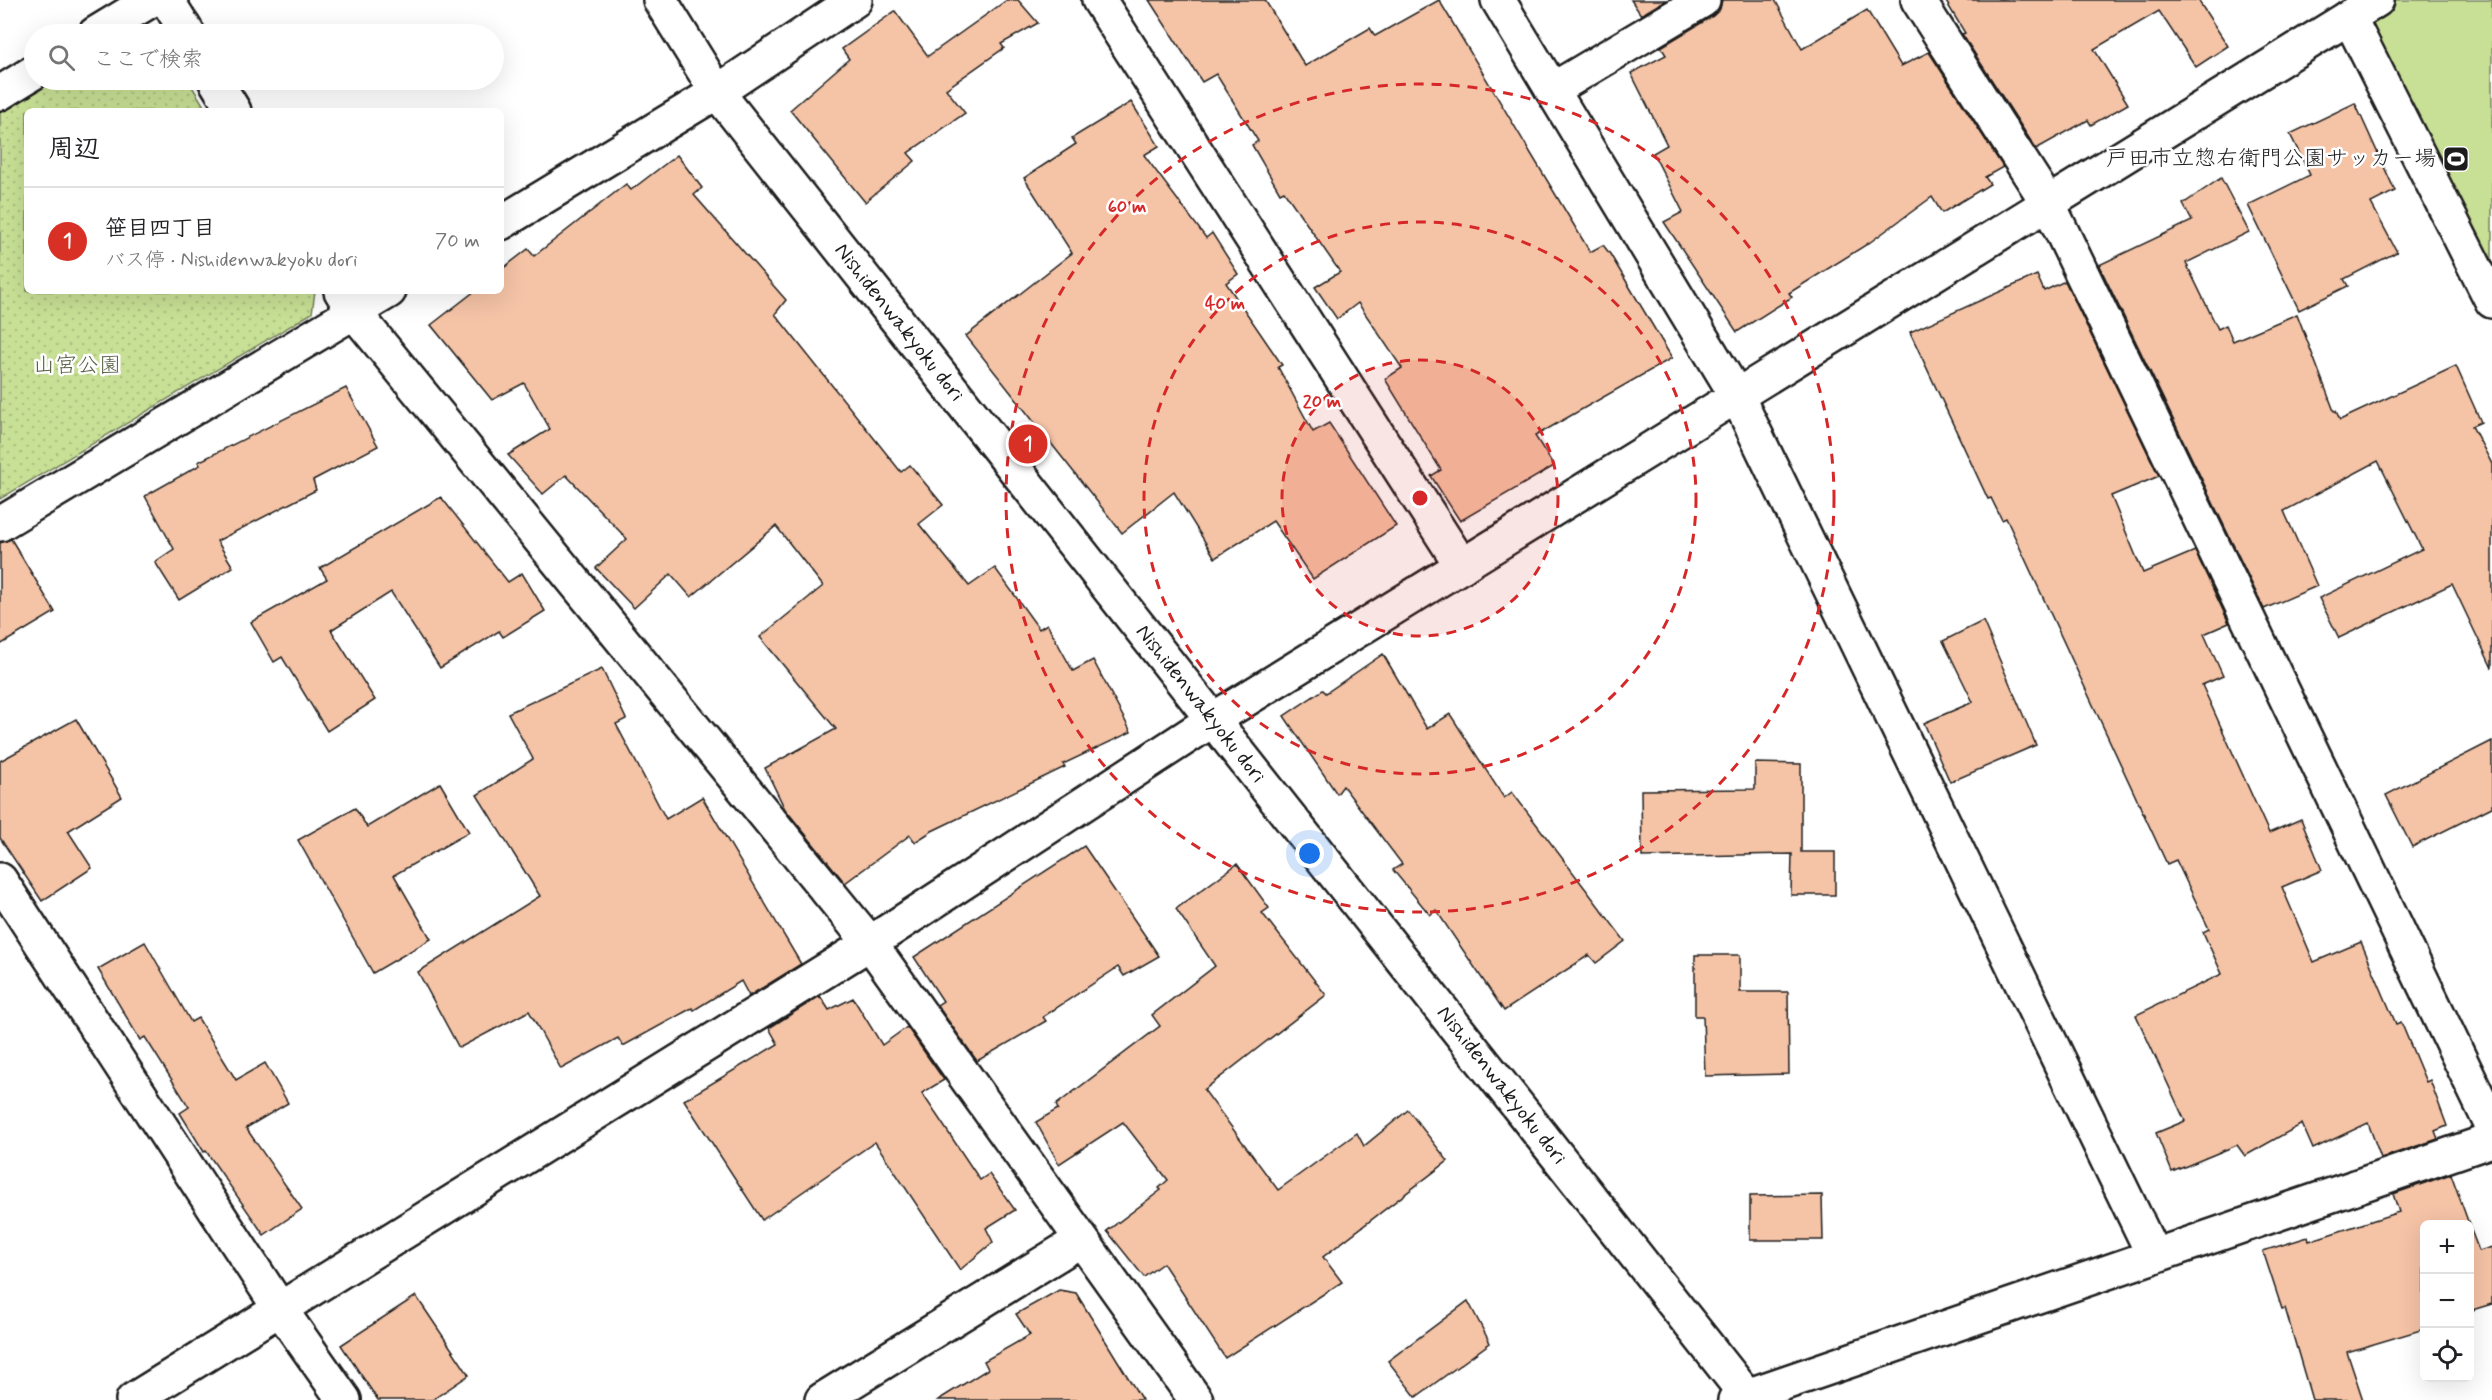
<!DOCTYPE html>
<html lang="ja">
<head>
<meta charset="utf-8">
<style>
	:root { --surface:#fff; --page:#f6f6f6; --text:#202124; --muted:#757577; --line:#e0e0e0; --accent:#d93025 }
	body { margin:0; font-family:Mynerve,"Klee One",sans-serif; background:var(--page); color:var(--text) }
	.controls { position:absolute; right:18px; bottom:18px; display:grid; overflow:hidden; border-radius:9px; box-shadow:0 6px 24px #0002 }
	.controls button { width:54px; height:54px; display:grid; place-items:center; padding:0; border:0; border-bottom:2px solid var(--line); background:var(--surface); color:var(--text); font:30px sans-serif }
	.you { position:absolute; left:1310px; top:854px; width:21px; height:21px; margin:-15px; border:4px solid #fff; border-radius:50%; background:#1a73e8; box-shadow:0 0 0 9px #1a73e833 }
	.badge { display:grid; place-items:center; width:39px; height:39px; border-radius:50%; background:var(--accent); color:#fff; font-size:20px; font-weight:700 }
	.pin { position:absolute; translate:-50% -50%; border:3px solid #fff; box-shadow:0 2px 6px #0006 }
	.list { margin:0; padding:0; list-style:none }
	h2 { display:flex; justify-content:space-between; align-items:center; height:78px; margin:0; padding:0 24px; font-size:26px }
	h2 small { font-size:20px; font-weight:400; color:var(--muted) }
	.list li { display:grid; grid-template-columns:39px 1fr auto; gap:18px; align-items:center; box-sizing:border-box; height:108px; padding:0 24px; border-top:2px solid var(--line) }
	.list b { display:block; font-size:22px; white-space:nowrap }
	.list p { margin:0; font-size:20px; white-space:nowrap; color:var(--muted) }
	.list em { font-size:20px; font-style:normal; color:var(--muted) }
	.icon { flex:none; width:33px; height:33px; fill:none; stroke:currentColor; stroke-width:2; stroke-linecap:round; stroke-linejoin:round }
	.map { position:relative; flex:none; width:2492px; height:1400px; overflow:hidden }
	.search { position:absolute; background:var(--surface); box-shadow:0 6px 24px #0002; left:24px; top:24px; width:480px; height:66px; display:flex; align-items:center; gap:15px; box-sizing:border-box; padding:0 21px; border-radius:33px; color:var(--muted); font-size:22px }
	.panel { position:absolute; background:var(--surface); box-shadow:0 6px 24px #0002; left:24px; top:108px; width:480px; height:186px; border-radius:9px }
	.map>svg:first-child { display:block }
	.grass { fill:#c8e095; stroke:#727e58; stroke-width:1.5 }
	.park { fill:url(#park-dots); stroke:#727e58; stroke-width:1.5 }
	.building { fill:#f5c3a6; stroke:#1c1c1c; stroke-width:1.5 }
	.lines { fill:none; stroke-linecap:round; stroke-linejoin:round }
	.minor-casing { stroke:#1c1c1c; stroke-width:38 }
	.tertiary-casing { stroke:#1c1c1c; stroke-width:38 }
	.minor { stroke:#fff; stroke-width:33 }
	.tertiary { stroke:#fff; stroke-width:33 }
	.ring { fill:none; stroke:#d62828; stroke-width:3; stroke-dasharray:10 8 }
	.labels { text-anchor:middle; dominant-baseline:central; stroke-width:5; stroke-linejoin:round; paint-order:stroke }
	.poi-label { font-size:22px; fill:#1c1c1c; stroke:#fff; text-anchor:end }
	.street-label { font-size:22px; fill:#1c1c1c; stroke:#fff }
	.park-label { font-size:22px; fill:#586146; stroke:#fff }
	.centre { fill:#d62828; stroke:#fff; stroke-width:3 }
	.ring-label { font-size:18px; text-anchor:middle; font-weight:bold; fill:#d62828; stroke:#fff; stroke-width:5; stroke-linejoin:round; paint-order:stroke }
</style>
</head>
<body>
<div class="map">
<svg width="2492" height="1400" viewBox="0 0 2492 1400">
	<defs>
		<pattern id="park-dots" width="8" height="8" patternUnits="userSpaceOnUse" patternTransform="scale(1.5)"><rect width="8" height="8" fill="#c8e095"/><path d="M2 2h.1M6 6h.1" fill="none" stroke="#abc080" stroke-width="1.8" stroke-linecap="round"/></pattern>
	</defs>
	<rect width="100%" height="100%" fill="#fff"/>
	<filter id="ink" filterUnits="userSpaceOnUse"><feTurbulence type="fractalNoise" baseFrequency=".0167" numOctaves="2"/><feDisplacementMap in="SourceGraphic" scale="12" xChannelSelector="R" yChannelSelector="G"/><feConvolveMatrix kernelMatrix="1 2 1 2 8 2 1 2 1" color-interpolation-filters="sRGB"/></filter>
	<g filter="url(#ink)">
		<polygon class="grass" points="2377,0 2492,0 2492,301 2349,17"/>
		<g class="park">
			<polygon points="135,24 157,28 161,34 120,34"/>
			<polygon points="49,80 188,80 207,111 27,111 27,291 315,291 312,313 0,499 0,111"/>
		</g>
		<g class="building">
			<polygon points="1007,0 1018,0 1038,23 1001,44 1004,48 946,89 965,113 908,153 915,161 865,202 790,110 849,59 842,49 895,11 928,56"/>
			<polygon points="1149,0 1265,0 1305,66 1370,28 1375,36 1439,0 1590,252 1603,245 1610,254 1672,358 1535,436 1554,466 1460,521 1431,476 1441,470 1385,379 1402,368 1358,303 1337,319 1315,287 1340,272 1284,191 1280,193 1252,145 1258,141 1216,74 1202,82"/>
			<polygon points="1631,0 1666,0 1641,15"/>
			<polygon points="1722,0 1775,0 1802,49 1867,10 1901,66 1929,52 2003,167 1985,177 1990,184 1942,213 1932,197 1869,243 1789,293 1792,297 1737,332 1664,222 1683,212 1653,153 1667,145 1631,73 1666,55 1661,47 1713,16 1720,9"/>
			<polygon points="1945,0 2198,0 2228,46 2196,67 2159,11 2094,49 2128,104 2091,125 2088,120 2036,149 1962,34 1965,33"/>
			<polygon points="1131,102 1159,146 1144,155 1206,238 1212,233 1238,274 1226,283 1282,365 1278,367 1313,432 1329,423 1396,526 1313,579 1273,521 1215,558 1174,492 1122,533 966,336 1072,253 1024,178 1076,144 1072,138"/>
			<polygon points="2355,103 2395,191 2371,203 2397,252 2344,279 2348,286 2299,310 2248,205 2310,175 2290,134"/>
			<polygon points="677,155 702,188 694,195 786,300 775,314 901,472 910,465 943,505 919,524 969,586 995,568 1039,629 1047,624 1073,671 1093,660 1131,732 1063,764 1065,767 932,831 915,842 910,835 845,883 785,809 765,768 836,729 760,637 823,586 776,526 691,597 671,574 634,608 596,568 627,539 566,475 543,494 508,455 550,429 524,383 492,400 431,325 475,291 501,291 501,270 528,249 534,256 626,184 631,190"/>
			<polygon points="2221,178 2249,232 2186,263 2218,329 2226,325 2233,341 2297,314 2334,411 2336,411 2340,420 2456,366 2481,422 2472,426 2492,464 2492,668 2452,584 2339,638 2319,598 2422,549 2378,461 2284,511 2317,586 2264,609 2099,265 2192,221 2183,204"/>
			<polygon points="2037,275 2044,291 2065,281 2159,476 2111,496 2143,573 2195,551 2229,623 2204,634 2223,676 2202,685 2269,833 2301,819 2322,870 2282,887 2314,962 2361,942 2396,1024 2401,1022 2426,1082 2430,1080 2447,1126 2435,1131 2438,1139 2381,1158 2368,1123 2313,1149 2302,1124 2245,1156 2237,1145 2172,1172 2156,1133 2185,1121 2136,1015 2222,974 2203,932 2209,929 2176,860 2167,864 2006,518 2002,520 1991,498 1988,499 1910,332"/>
			<polygon points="346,388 378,446 313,480 316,490 217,541 233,567 179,600 155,562 174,549 145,496 200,465 198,462"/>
			<polygon points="441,497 508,582 522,573 545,611 503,637 499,631 440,668 391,592 331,630 375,700 327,731 282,657 274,662 251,622 327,579 320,568"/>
			<polygon points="11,539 55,612 0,645 0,543"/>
			<polygon points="1983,621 2036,745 1950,782 1924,723 1973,702 1943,641"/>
			<polygon points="1383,654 1427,729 1450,714 1504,798 1512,792 1625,941 1596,963 1589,955 1504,1011 1436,910 1430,915 1393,870 1402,864 1343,786 1337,794 1284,716 1323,690 1326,693"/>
			<polygon points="602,669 626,719 616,724 666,819 702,797 801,964 749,996 741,981 694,1010 692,1008 623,1046 618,1038 561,1069 529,1011 459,1048 418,972 540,896 477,795 533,759 508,713"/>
			<polygon points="76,719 122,797 68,831 92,868 42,901 0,838 0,761"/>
			<polygon points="2492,741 2492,807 2412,847 2386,795"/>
			<polygon points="1755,763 1801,764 1801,852 1835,852 1835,895 1791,895 1792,854 1642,857 1641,790 1755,789"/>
			<polygon points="440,783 469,832 394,875 431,939 373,973 298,840 355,808 367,827"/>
			<polygon points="1084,846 1159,956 1124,976 1118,967 1043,1017 1046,1021 977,1061 937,1005 943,1001 914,957"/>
			<polygon points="1237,864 1269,908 1262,913 1326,995 1204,1090 1278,1190 1357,1133 1364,1146 1408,1110 1448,1161 1323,1257 1342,1282 1225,1358 1163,1263 1144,1277 1107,1231 1161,1190 1159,1188 1168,1180 1123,1122 1059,1164 1036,1122 1058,1109 1056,1105 1160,1026 1152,1015 1215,966 1176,909"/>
			<polygon points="145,942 191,1022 198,1018 236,1080 265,1063 288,1103 246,1128 302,1209 264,1235 206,1151 204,1152 180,1113 189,1107 145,1037 140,1040 98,969"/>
			<polygon points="1695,955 1740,955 1740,992 1788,992 1789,1074 1705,1076 1703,1016 1695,1016"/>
			<polygon points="820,996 829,1010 853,998 882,1045 907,1027 944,1080 922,1093 980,1180 989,1174 1015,1210 986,1228 993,1242 960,1270 875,1142 762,1220 684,1100 778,1044 769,1028"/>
			<polygon points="2451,1174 2469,1224 2424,1224 2424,1329 2347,1352 2363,1400 2312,1400 2285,1308 2282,1309 2263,1251 2308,1237 2309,1241 2399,1212 2393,1194"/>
			<polygon points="1822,1195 1823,1240 1750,1240 1750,1196"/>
			<polygon points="2469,1225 2479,1251 2492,1247 2492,1304 2469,1311"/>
			<polygon points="1059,1290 1076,1293 1142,1400 938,1400 988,1369 984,1361 1030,1335 1016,1314"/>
			<polygon points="416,1296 469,1375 432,1400 378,1400 341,1345"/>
			<polygon points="1468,1301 1490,1343 1416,1397 1388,1361"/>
		</g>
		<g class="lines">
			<defs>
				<g id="minor">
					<polyline points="167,0 188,34"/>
					<polyline points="1099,0 1462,566"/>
					<polyline points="1498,0 1738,398 2154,1256"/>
					<polyline points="1918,0 2048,203 2492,1126"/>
					<polyline points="2349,17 2492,301"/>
					<polyline points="95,34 151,0"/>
					<polyline points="215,80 234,111"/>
					<polyline points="1552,90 1703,0"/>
					<polyline points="0,93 34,72"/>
					<polyline points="501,223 717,92 855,0"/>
					<polyline points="341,291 354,312 870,943 1196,1400"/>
					<polyline points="0,524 389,291"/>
					<polyline points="0,880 280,1309 344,1400"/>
					<polyline points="133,1400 870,943 1214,719 2377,0"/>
					<polyline points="822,1400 1081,1240"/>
					<polyline points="1735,1400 2492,1140"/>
				</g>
				<g id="tertiary">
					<path id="s1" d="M660,0L717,92L1750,1400"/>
				</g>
			</defs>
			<use href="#minor" class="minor-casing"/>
			<use href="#tertiary" class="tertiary-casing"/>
			<use href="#minor" class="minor"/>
			<use href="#tertiary" class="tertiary"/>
		</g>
	</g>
	<circle cx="1420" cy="498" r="138" fill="#d62828" fill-opacity=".12"/>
	<g class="ring">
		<circle cx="1420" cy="498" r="138"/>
		<circle cx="1420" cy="498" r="276"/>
		<circle cx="1420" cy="498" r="414"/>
	</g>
	<defs>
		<symbol id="stadium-square" viewBox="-11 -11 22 22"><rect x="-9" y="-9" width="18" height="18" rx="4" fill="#1c1c1c" stroke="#fff"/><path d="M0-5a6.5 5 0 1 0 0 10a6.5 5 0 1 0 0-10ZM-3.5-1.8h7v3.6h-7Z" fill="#fff"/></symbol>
	</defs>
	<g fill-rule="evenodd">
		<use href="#stadium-square" x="2441" y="144" width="30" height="30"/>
	</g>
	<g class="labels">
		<g class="poi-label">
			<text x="2436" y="159">戸田市立惣右衛門公園サッカー場</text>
		</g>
		<g class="street-label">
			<text stroke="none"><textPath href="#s1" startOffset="402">Nishidenwakyoku dori</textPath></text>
			<text stroke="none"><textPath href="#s1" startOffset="888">Nishidenwakyoku dori</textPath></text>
			<text stroke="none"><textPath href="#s1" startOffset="1374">Nishidenwakyoku dori</textPath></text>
		</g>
		<g class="park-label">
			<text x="77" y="366">山宮公園</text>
		</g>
	</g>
	<circle cx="1420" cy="498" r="9" class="centre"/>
	<g class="ring-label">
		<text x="1127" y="212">60 m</text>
		<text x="1225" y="309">40 m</text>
		<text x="1322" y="407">20 m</text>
	</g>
</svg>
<div class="controls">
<button>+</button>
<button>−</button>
<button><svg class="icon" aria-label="locate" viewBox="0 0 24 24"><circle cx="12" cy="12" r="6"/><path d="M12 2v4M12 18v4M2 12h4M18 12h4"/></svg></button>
</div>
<div class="you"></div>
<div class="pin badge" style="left:1028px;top:444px">1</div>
<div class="search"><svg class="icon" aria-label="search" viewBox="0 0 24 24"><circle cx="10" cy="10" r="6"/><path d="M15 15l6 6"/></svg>ここで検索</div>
<section class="panel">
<h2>周辺<small></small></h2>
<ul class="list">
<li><span class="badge">1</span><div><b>笹目四丁目</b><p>バス停 · Nishidenwakyoku dori</p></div><em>70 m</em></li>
</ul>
</section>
</div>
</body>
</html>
